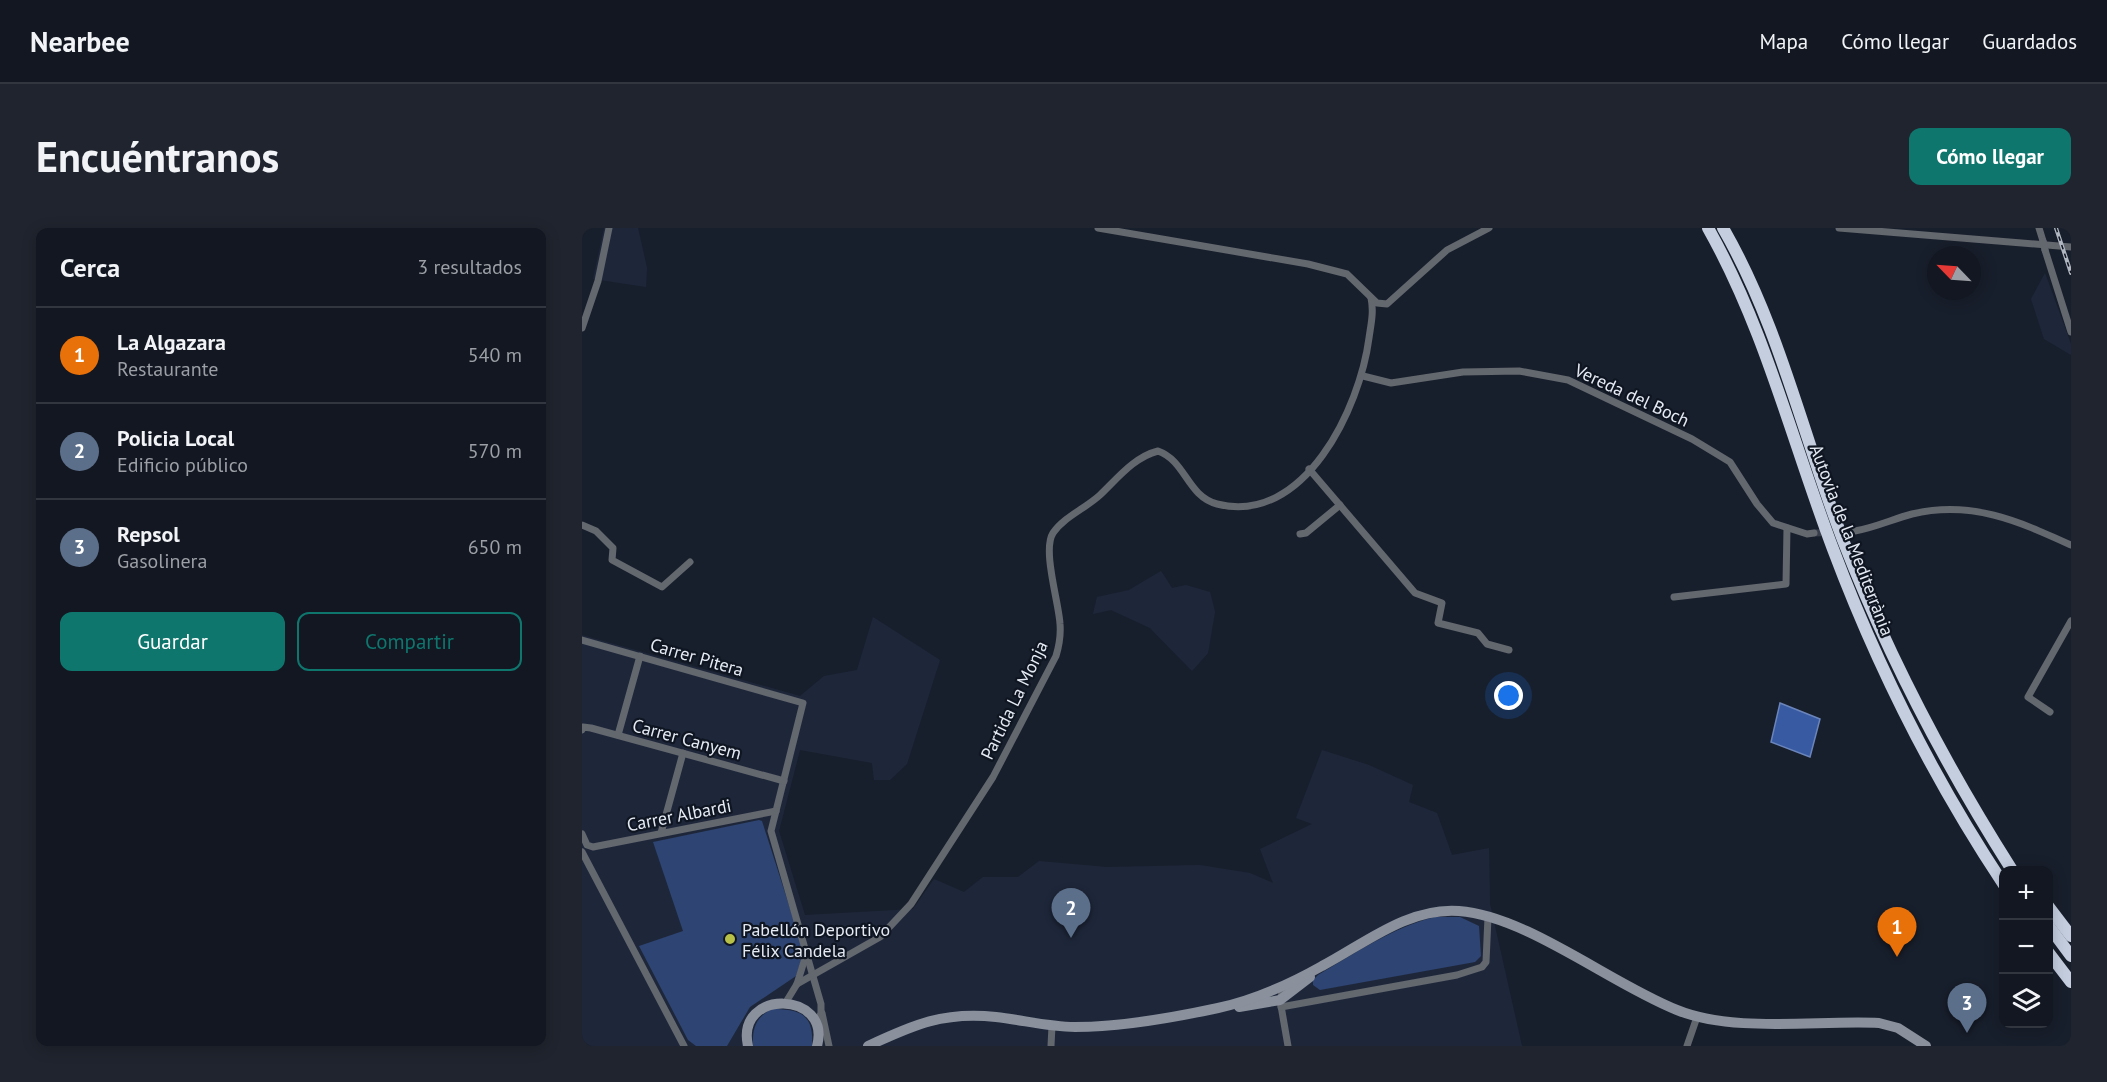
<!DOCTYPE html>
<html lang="es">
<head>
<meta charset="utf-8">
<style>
	:root { --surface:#121721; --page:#1f242e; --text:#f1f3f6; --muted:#9c9fa5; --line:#31363f; --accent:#0f766e }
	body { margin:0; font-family:"PT Sans",sans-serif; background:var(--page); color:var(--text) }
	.controls { position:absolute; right:18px; bottom:18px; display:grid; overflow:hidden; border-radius:12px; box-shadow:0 3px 15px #0003 }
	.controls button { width:54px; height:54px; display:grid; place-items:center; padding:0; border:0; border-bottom:2px solid var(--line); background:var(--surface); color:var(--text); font:30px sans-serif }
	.compass { position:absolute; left:1345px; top:18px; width:54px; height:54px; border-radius:50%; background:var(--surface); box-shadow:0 3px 15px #0003; rotate:295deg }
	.you { position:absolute; left:927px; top:468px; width:21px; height:21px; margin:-15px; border:4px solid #fff; border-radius:50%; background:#1a73e8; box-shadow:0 0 0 9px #1a73e833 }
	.badge { display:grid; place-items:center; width:39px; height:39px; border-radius:50%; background:var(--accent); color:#fff; font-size:20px; font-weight:700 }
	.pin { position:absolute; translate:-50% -50px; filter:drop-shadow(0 2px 3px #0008) }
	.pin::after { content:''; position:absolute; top:32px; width:21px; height:18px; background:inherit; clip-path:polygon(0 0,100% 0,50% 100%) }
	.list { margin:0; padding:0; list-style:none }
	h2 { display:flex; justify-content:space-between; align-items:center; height:78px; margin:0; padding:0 24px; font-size:26px }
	h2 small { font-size:20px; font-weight:400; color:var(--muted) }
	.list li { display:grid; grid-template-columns:39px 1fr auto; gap:18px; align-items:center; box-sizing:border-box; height:96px; padding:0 24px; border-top:2px solid var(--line) }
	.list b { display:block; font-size:22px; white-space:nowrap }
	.list p { margin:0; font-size:20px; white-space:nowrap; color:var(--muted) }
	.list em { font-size:20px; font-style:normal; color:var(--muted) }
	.actions { display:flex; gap:12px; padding:18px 24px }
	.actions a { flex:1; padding:14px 0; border:2px solid var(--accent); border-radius:12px; text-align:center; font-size:21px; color:var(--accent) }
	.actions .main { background:var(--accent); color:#fff }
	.icon { flex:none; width:33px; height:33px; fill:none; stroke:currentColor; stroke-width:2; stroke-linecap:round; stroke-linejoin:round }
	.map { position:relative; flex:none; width:1489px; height:818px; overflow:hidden; border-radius:12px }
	header { display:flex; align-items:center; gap:36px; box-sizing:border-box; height:84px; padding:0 30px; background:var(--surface); border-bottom:2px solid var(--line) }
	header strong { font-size:28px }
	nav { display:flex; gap:33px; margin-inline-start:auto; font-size:21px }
	.intro { display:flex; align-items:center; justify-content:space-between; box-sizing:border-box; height:144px; padding:0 36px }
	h1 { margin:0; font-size:42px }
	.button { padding:15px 27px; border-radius:12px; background:var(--accent); color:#fff; font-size:21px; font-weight:700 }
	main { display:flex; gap:36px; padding:0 36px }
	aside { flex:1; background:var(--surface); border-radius:12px; box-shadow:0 3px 15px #0003 }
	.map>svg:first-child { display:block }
	.built { fill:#1e273a }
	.green { fill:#2e4472 }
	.water { fill:#375aa3; stroke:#6b85bb; stroke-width:1.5 }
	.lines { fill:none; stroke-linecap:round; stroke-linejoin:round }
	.street-tunnel { stroke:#373d4a; stroke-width:7; stroke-dasharray:7 3.5; stroke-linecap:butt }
	.street { stroke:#63676e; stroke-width:7 }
	.secondary { stroke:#8a909c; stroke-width:10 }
	.highway { stroke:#c4cedf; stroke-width:12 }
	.rail-casing { stroke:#b0b6c0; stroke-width:4 }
	.rail { stroke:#0f1622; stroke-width:1.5; stroke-dasharray:4.5; stroke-linecap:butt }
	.street-bridge { stroke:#63676e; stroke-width:7 }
	.poi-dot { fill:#b7c147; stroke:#0f1622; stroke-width:2 }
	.labels { text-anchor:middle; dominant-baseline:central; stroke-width:4.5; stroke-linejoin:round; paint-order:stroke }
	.street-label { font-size:18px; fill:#e5eaf3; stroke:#0f1622 }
	.poi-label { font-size:18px; fill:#e5eaf3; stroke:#0f1622; text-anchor:start }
</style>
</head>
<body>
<header>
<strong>Nearbee</strong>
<nav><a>Mapa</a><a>Cómo llegar</a><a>Guardados</a></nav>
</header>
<div class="intro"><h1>Encuéntranos</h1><a class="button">Cómo llegar</a></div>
<main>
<aside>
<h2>Cerca<small>3 resultados</small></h2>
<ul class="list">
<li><span class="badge" style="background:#e8710a">1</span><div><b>La Algazara</b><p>Restaurante</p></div><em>540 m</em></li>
<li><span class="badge" style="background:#5c6f8a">2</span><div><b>Policia Local</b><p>Edificio público</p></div><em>570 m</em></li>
<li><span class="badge" style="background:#5c6f8a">3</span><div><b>Repsol</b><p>Gasolinera</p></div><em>650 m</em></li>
</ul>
<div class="actions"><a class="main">Guardar</a><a>Compartir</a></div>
</aside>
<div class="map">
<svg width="1489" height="818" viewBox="0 0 1489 818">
	<rect width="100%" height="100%" fill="#181f2c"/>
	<g class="built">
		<polygon points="22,0 56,0 65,40 64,59 11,51"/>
		<polygon points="1463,45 1489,116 1489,127 1462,111 1449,71"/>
		<polygon points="579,343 590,360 604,357 628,364 633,384 626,425 610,443 568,400 529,382 511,386 515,369 547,362"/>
		<polygon points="291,389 358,432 325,536 308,552 292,552 290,535 218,522 197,603 223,687 331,681 352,651 382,664 401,649 436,649 457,633 525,639 618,637 668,645 691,655 678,621 730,596 714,590 740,522 787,537 831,557 827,574 855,585 870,627 907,620 908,676 940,818 0,818 0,407 218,468 242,448 275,442"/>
	</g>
	<g class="green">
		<polygon points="177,592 180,593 222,724 214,748 168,779 145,818 114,818 106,812 57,718 101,703 71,614"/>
		<path d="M853,689H878L897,698L899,728L893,734L738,762L731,757V752L736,747C774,725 811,699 853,689Z"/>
		<path d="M190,781C219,781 232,787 230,818H171C170,800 174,789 190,781Z"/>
	</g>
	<polygon class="water" points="1198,475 1238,491 1228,529 1189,514"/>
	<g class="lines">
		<polyline class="street-tunnel" points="1232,305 1273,303"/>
		<g class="street">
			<polyline points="516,0 726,36 765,46 795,75 805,76 865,22 907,0"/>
			<polyline points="1257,0 1489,19"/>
			<polyline points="1457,0 1461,13"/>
			<polyline points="1463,22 1489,104"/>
			<polyline points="0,100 16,53 27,0"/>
			<polyline points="781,148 809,155 881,144 937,143 986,152 1110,211 1148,234 1175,276 1191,295 1225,306 1232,305"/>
			<polyline points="727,241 833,365 860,375 856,395 896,405 905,416 927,422"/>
			<polyline points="0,297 14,303 31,320 30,332 80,359 108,334"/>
			<path d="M1273,303C1292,300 1311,291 1330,286C1390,272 1436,293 1489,317"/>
			<polyline points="718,306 724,305 758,277"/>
			<polyline points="1092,369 1204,356 1205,300"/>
			<polyline points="0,412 221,475 189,603 239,776 239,785 234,797"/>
			<polyline points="1468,484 1446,469 1489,393"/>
			<polyline points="0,502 1,499 9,500 202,553"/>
			<polyline points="36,507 58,428"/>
			<polyline points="79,605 101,525"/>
			<polyline points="0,606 5,617 11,619 194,583"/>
			<polyline points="0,624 102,818"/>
			<path d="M215,756L298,709L329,676L411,549L474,428C477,418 479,408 478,396C477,375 460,322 471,305C482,289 504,280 518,267C535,251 552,229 576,223C604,233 605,268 635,276C723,298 778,179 787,110C789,96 792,84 789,70"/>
			<polyline points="702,758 698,772 706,818"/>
			<polyline points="204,774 215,756 224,727"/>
			<polyline points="699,779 875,747 900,739 904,734 906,689"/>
			<polyline points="240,785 247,818"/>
			<polyline points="469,818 470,798"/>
			<polyline points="1105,818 1115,789"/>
		</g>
		<g class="secondary">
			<polyline points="657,779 698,772 728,749"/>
			<path d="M166,818C153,760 250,763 235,818"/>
			<path d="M286,818C331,797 362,783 414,789C441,792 466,799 493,799C541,799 590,790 636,780C673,772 708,756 740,738C782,716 826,679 877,683C945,688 1029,756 1095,782C1151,805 1235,792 1297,795L1316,800L1344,818"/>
		</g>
		<g class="highway">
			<path d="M1126,0C1183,101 1210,213 1251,321C1295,438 1353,553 1422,657"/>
			<path d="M1141,0C1197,97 1221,208 1261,312C1306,428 1364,538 1430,642"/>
			<polyline points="1466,678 1489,708"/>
			<polyline points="1466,697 1489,728"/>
			<polyline points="1466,724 1489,754"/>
		</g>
		<defs>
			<polyline id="rail" points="1474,0 1489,45"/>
		</defs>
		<use href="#rail" class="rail-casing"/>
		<use href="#rail" class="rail"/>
		<polyline class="street-bridge" points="1461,13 1463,22"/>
	</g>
	<circle class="poi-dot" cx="148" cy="711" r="6"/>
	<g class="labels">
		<g class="street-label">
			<text transform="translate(1050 167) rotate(25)">Vereda del Boch</text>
			<text transform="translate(1270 312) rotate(69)">Autovia de la Mediterrània</text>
			<text transform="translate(115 429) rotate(16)">Carrer Pitera</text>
			<text transform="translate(432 472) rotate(-64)">Partida La Monja</text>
			<text transform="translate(105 511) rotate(15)">Carrer Canyem</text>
			<text transform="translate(97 587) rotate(-11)">Carrer Albardi</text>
		</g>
		<g class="poi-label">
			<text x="160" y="701">Pabellón Deportivo<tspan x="160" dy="21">Félix Candela</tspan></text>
		</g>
	</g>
</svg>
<div class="controls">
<button>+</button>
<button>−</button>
<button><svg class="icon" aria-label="layers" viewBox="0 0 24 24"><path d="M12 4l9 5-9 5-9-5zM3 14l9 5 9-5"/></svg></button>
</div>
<svg class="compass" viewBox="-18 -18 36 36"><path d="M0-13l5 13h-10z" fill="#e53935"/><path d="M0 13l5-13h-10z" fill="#9c9fa5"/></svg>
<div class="you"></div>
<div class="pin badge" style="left:1315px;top:729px;background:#e8710a">1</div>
<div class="pin badge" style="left:489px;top:710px;background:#5c6f8a">2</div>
<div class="pin badge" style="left:1385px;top:805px;background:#5c6f8a">3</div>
</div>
</main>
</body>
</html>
